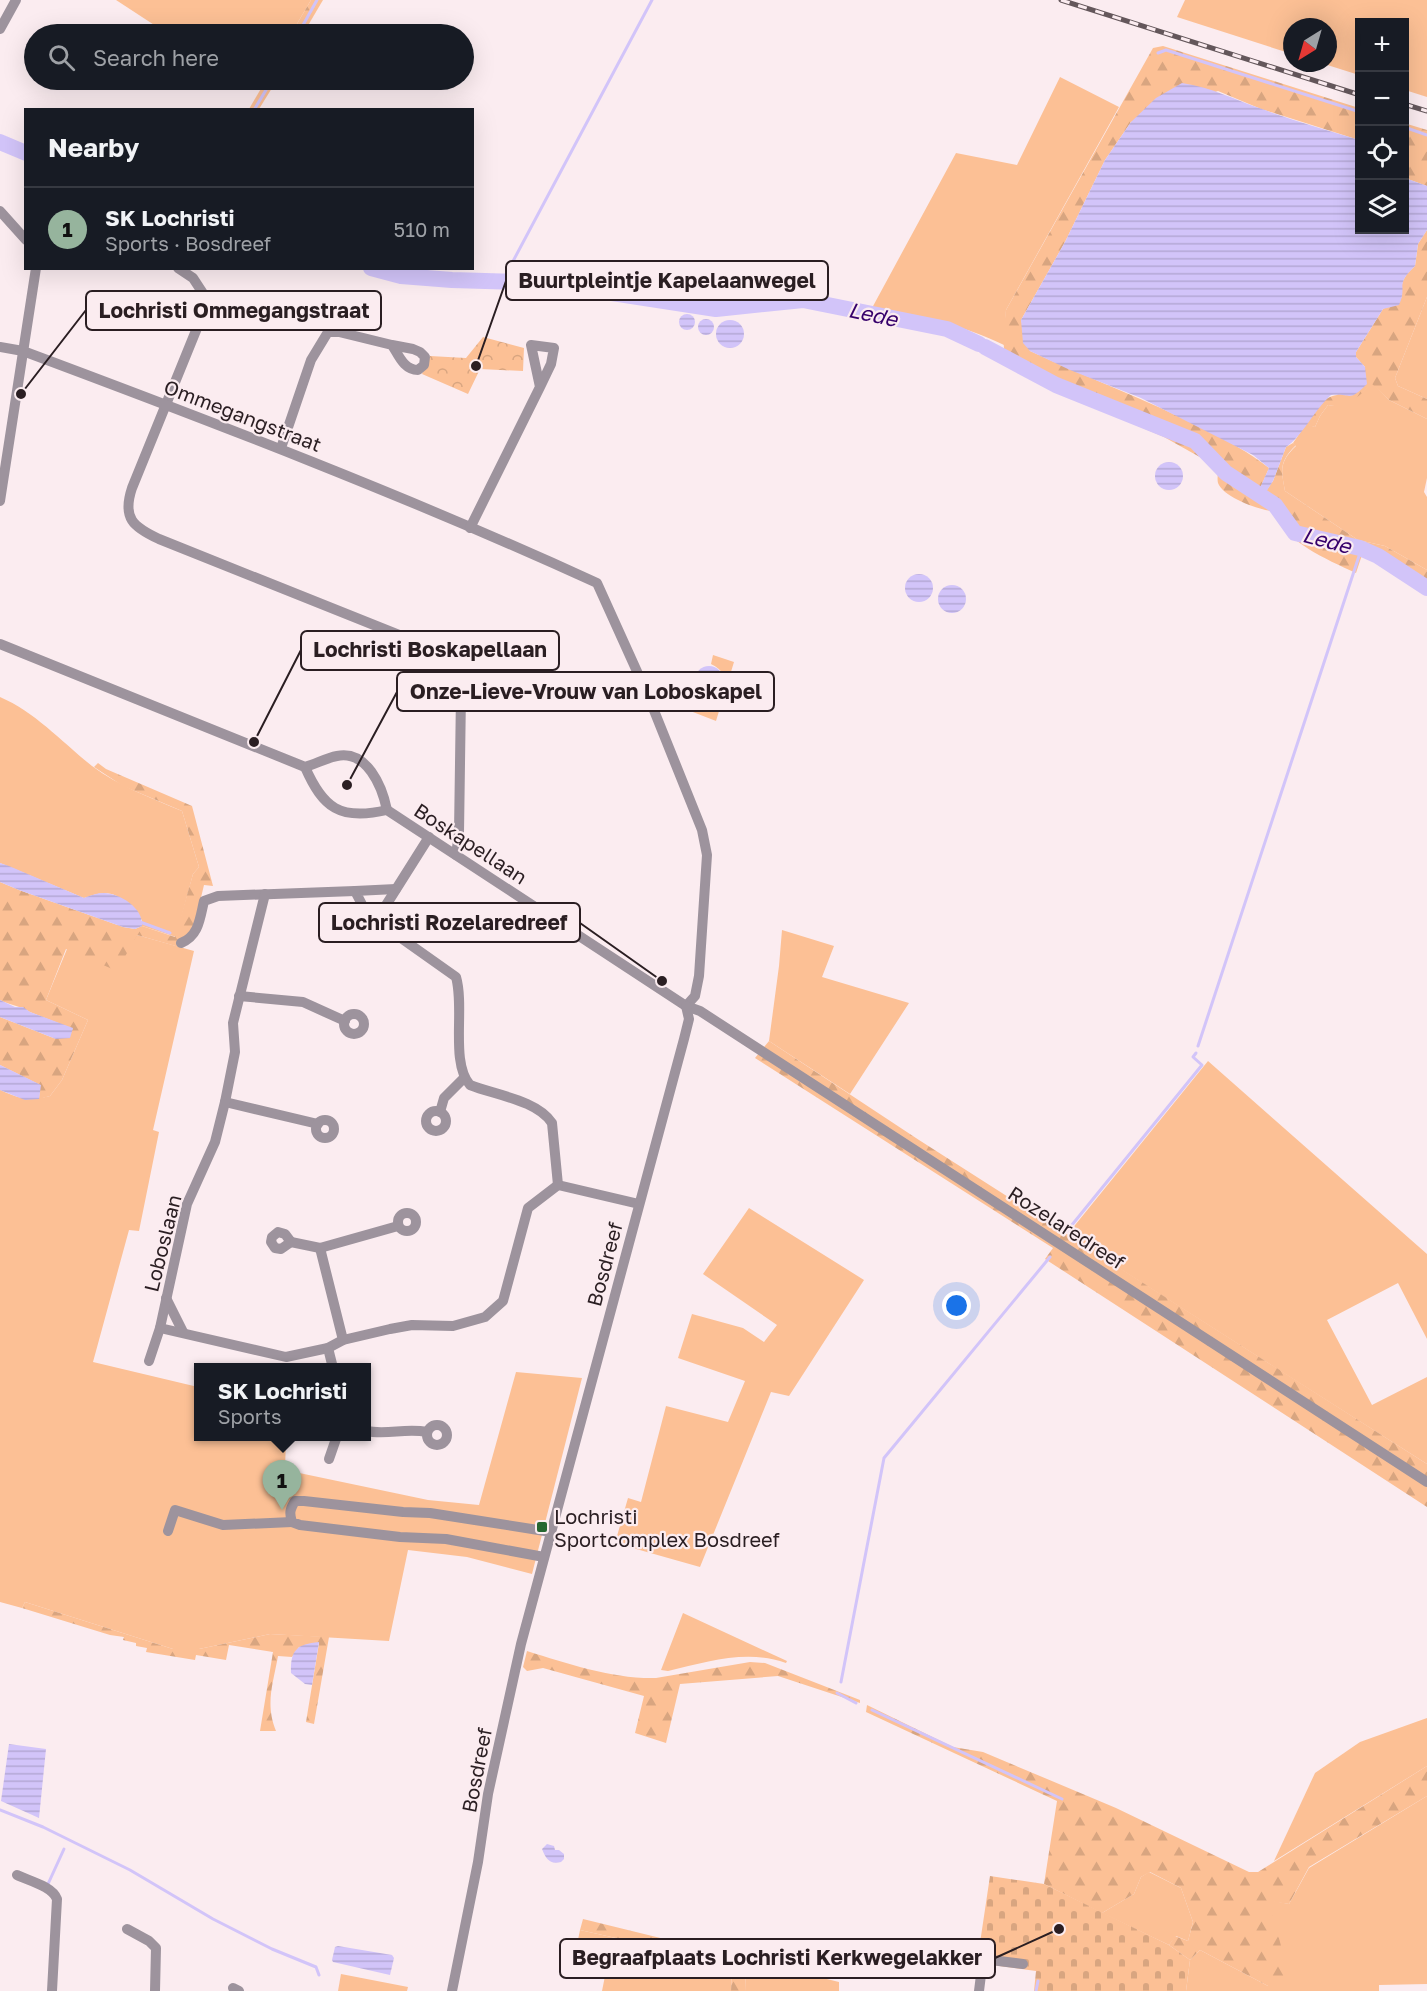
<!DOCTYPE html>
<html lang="en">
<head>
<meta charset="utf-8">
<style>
	:root { --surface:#171b24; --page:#242831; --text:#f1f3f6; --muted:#9ea1a6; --line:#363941; --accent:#96b49d }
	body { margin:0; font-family:"Golos Text",sans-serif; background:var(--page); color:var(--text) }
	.controls { position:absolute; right:18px; top:18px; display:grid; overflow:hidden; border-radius:0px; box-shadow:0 6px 24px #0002 }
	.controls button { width:54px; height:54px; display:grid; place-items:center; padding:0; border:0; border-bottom:2px solid var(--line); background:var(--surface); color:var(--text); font:30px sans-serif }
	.compass { position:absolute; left:1283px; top:18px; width:54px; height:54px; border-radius:50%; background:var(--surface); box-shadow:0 6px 24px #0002; rotate:217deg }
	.you { position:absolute; left:957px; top:1306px; width:21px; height:21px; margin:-15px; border:4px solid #fff; border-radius:50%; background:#1a73e8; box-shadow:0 0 0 9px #1a73e833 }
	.badge { display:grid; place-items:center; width:39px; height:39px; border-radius:50%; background:var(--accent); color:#111; font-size:20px; font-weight:700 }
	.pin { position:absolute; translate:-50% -50px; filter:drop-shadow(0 2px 3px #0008) }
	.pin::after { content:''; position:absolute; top:32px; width:21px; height:18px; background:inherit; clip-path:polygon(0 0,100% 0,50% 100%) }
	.popup { position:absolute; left:194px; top:1363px; width:177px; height:78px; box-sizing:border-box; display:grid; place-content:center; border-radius:0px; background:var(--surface); filter:drop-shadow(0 2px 4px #0005); font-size:20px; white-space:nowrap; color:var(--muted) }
	.popup b { font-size:22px; color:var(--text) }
	.popup::after { content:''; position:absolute; left:50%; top:100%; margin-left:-12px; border:12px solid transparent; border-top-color:var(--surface) }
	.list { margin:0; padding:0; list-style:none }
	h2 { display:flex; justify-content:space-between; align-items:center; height:78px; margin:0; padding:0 24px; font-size:26px }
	h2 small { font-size:20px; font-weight:400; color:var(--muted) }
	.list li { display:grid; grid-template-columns:39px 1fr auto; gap:18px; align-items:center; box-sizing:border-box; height:84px; padding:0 24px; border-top:2px solid var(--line) }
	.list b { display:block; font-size:22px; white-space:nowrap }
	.list p { margin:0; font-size:20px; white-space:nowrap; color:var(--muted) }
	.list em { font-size:20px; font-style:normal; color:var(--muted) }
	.icon { flex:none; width:33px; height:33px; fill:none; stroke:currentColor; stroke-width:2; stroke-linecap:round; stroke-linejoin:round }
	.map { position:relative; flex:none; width:1427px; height:1991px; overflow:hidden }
	.search { position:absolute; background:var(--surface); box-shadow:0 6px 24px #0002; left:24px; top:24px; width:450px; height:66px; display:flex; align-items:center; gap:15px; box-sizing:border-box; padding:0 21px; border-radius:33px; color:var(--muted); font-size:22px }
	.panel { position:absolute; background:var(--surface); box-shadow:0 6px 24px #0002; left:24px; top:108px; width:450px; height:162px; border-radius:0px }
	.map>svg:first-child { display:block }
	.green { fill:#fcc095 }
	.forest { fill:url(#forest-firs) }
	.cemetery { fill:url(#cemetery-stones) }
	.park { fill:url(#park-crowns) }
	.water { fill:url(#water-rules) }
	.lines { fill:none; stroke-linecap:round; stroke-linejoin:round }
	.stream { stroke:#d2c4f9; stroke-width:3 }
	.river { stroke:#d2c4f9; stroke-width:16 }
	.street { stroke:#9d939d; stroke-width:10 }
	.rail-casing { stroke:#64575b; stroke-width:5 }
	.rail { stroke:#fbecf0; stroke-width:3; stroke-dasharray:9; stroke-linecap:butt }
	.poi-dot { fill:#266731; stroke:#fbecf0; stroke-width:2 }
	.labels { text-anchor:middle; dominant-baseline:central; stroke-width:4.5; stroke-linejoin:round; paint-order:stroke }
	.street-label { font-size:20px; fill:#2a1e22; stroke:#fbecf0 }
	.poi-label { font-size:20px; fill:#2a1e22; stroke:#fbecf0; text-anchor:start }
	.water-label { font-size:21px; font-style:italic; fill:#36006b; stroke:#fbecf0 }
	.leader { fill:none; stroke:#2a1e22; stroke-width:2 }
	.callout-dot { fill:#2a1e22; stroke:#fbecf0; stroke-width:2 }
	.callout { fill:#fbecf0; stroke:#2a1e22; stroke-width:2 }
	.callout-label { font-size:21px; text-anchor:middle; font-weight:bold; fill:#2a1e22 }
</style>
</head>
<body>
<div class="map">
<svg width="1427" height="1991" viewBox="0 0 1427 1991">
	<defs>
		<pattern id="forest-firs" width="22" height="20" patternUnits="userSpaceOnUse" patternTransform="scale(1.5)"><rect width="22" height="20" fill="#fcc095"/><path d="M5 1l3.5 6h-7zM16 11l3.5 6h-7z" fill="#d8a580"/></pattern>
		<pattern id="cemetery-stones" width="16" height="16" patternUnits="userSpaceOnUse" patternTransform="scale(1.5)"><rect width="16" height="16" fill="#fcc095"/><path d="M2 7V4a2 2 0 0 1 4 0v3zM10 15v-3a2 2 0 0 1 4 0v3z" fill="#d8a580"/></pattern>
		<pattern id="park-crowns" width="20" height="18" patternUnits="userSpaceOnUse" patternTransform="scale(1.5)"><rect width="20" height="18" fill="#fcc095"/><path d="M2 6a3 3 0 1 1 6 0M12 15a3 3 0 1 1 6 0" fill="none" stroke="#d8a580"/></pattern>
		<pattern id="water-rules" width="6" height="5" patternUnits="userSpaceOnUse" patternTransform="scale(1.5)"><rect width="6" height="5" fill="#d2c4f9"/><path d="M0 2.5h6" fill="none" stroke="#b4a8d5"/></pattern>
	</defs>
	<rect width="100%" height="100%" fill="#fbecf0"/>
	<g class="green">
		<polygon points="116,0 311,0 291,34 168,34"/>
		<polygon points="1185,0 1427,0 1427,97 1405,90 1404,22 1360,22 1359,75 1321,63 1328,63 1328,27 1292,27 1292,54 1177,17"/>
		<path d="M1060,77L1119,107L1006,310L1004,345C961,324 919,316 872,308L956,153L1017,165Z"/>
		<polygon points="1427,297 1427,399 1398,386 1395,378"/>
		<path d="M1372,383L1389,400L1427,419V478L1424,492L1427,497V570L1385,546L1358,540L1285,491C1281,470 1279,462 1296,446L1293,443L1306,424L1315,427L1320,416L1328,405C1346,407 1360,395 1372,383Z"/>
		<path d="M713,655L734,662L716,721L680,707L687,683C693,687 696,693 703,696C721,702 738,677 711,664Z"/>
		<path d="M0,697C35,712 62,742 92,766C119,786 151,798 182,811L199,867L193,874L176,937L142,926V920C124,898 114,886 84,898L0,863Z"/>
		<polygon points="782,930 834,946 822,977 909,1003 850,1094 769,1041 779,966"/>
		<path d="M137,935L194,951L153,1130L159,1132L139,1231L129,1230L93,1362L198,1387V1436L286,1437L285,1470L428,1500L479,1505L516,1372L582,1378L532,1574L467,1557L408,1550L389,1641L270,1634L199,1649H173L25,1602L22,1608L0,1602V1090C20,1099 28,1101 50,1096L62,1080L88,1020L46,1000L67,949Z"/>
		<polygon points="1208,1061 1427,1254 1427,1339 1398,1283 1327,1320 1372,1405 1427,1377 1427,1464 1067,1235"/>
		<polygon points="749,1208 864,1280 789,1396 771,1392 700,1567 615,1543 628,1498 641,1502 666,1406 728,1422 745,1381 678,1358 692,1314 743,1328 764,1342 777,1325 703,1274"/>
		<path d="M683,1613L787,1661L786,1663C746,1649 708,1662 668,1671L661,1670Z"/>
		<polygon points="1427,1718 1427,1766 1274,1861 1315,1773 1360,1742"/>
		<polygon points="1427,1796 1427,1984 1379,1985 1379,1991 1186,1991 1190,1960 1200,1950 1268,1986 1269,1900 1289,1904 1309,1868"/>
		<polygon points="1149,1872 1181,1888 1193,1922 1188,1941 1176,1936 1169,1945 1102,1913 1134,1894 1141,1877"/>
		<polygon points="580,1930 732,1964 731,1991 602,1991 605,1976 572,1969"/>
		<polygon points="746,1959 839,1982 839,1991 745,1991"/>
		<polygon points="341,1974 408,1987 407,1991 338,1991"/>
	</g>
	<g class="forest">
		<polygon points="311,0 323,0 303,34 291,34"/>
		<path d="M1163,46L1359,108V140L1261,109L1218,91L1131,122L1105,160L1065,242L1021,320L1030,351C1087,378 1146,399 1202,428C1226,440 1249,452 1269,468L1259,491H1266L1273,481L1286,447L1293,443L1296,445C1279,462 1281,469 1285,491L1358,540L1385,546L1427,570V583L1394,565L1388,570L1362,555L1356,573C1324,558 1289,544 1271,511C1257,509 1223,497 1218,483C1217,479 1218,473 1218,468L1214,465L1164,437L1060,393L1005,362L1003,335L1006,310L1153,48Z"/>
		<polygon points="266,80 277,80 259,109 249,109"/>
		<polygon points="1404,123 1427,130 1427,186 1405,178"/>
		<path d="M1427,230V297L1395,378L1398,386L1427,399V419L1389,400L1372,384C1359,396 1348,408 1328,405L1320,416L1315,427L1306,425C1312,414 1323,396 1337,395L1365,367L1356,357V352L1383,309L1402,297C1400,282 1404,276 1415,266L1418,244Z"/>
		<path d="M98,763L106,769L192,806L213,886L204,885L193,931L179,947L137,935L117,971L66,949L46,1000L88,1020L62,1080L50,1096L39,1099L40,1085L0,1065V1017L56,1039L73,1029L30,1012C21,1006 10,1005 0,1000V882L19,890L123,927L135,929L142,926L175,937L193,874L199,867L182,811L123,786L94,767Z"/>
		<polygon points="769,1041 919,1140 1427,1464 1427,1507 1045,1259 1053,1248 755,1058"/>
		<path d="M25,1602L173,1649H199L270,1634L329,1637L314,1724L306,1722L319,1643L299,1647L292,1657L278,1656C273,1684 265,1704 276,1731H260L273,1652L229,1645L226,1660L196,1655L195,1660L146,1652L147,1648L136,1646V1643L123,1640L124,1637L110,1635L22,1608Z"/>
		<path d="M527,1651C569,1664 612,1679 656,1678L750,1662L765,1663L860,1700V1703L778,1676L680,1684L666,1743L635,1733L644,1696L543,1668L527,1671L523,1667Z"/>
		<polygon points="867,1705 953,1747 983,1752 1116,1808 1249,1872 1258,1872 1427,1766 1427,1796 1309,1867 1289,1904 1269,1901 1291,1983 1268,1986 1200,1950 1190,1960 1169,1945 1175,1936 1188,1941 1193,1922 1181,1888 1150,1872 1141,1877 1134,1894 1102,1913 1044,1884 1057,1801 866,1712"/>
		<polygon points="583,1919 746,1959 745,1991 731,1991 732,1964 580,1930"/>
	</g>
	<polygon class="cemetery" points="990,1876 1044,1884 1169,1945 1190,1960 1186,1991 1034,1991 1036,1971 977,1963"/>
	<polygon class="park" points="483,337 524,348 523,371 480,369 468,394 422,374 430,356 466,358"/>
	<g class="water">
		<path d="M1182,83C1211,87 1235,100 1262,109C1294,121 1327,130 1359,140L1360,230H1404L1405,178L1427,186V230L1418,244L1415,266C1394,286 1408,285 1399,305L1383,309L1356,352V357L1365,367L1367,384C1348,403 1352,393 1331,395C1315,409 1301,438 1286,447L1273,481L1266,492L1259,490L1269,468L1253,455L1141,398L1070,370L1030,351L1023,343L1021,320L1065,242L1105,160L1131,122L1156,98Z"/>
		<circle cx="687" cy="322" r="8"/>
		<circle cx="706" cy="327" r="8"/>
		<circle cx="730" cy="334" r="14"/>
		<circle cx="1169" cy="476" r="14"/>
		<circle cx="919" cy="588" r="14"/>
		<circle cx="952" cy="599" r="14"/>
		<circle cx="709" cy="680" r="14"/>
		<path d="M0,863L9,866L84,898C91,895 97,893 104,893C119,893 144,908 142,926L135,929L123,927L19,890L0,882Z"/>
		<polygon points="0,1000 15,1007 23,1007 30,1012 73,1028 70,1038 56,1039 0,1017"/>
		<polygon points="0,1065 41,1085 39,1099 25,1100 0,1090"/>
		<path d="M319,1642L312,1685L305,1684L291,1673C290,1650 297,1644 319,1642Z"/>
		<polygon points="9,1744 46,1749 39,1818 1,1801"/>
		<path d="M547,1844L554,1846L555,1850H559L564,1854V1859L561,1862C550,1865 546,1859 542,1849Z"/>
		<polygon points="338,1946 392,1955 394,1958 390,1975 333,1962 332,1960 335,1947"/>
	</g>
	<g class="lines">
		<g class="stream">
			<polyline points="298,34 317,0"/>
			<polyline points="1158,53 1166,50 1360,112"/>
			<polyline points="254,110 272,80"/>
			<polyline points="1404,127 1427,135"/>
			<polyline points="503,280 652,0"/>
			<polyline points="1260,496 1264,488"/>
			<polyline points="140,922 170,933"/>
			<polyline points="1198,1046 1360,553 1360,548"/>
			<polyline points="1067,1231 1202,1065 1193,1057 1196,1053"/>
			<polyline points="841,1682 884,1458 1050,1257"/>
			<polyline points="837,1693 856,1703"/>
			<polyline points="872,1710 1062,1799"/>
			<polyline points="0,1810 43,1827 130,1870 213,1919 272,1949 316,1967 319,1975"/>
			<polyline points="48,1884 64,1849"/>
			<polyline points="1036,1991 1038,1981"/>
		</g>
		<g class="river">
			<polyline points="0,142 26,153"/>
			<polyline points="371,268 401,276 452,280 547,283 716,309 803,300 947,329 979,344"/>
			<polyline points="985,347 1056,385 1195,441 1226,473 1275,505 1295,533 1360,548 1378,556 1427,588"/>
		</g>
		<g class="street">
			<polyline points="0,29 16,0"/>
			<polyline points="0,211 26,240"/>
			<path d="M178,268L193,278L208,301L132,488C122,518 133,527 159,539L429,647C450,657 456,672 461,694L459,833L456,855"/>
			<polyline points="208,301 226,297"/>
			<path d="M0,347L23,351C216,423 409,497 597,583L649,698L702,830L707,855L699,976L695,996L686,1006"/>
			<path d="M281,448L311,360L328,332H339L392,345C399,356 404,370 418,370L424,365L425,357L420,352L413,349L392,345"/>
			<polyline points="0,501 36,268"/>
			<polyline points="470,528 540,387 551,364 554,348 531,345 540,387"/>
			<path d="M0,644L305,767C316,764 326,758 337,756C367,750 382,786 387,810"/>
			<path d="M305,767C323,808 340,821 387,810L686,1006L700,1011L1427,1482"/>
			<path d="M396,889L355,891L367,914L456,977C465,1008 450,1062 470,1085C495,1095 537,1100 552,1123L558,1185"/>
			<polyline points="376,921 429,837"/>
			<path d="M181,943C199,936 200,918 204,901L218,896L355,891"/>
			<polyline points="239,996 303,1002 345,1021"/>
			<circle cx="354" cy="1024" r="10"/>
			<polyline points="225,1102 318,1124"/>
			<circle cx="436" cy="1121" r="10"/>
			<polyline points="440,1112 444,1098 464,1078"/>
			<circle cx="325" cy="1129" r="9"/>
			<polyline points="558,1185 639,1204"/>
			<circle cx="407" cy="1222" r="9"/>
			<polygon points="278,1232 285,1234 291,1242 281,1249 275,1248 271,1242 272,1237"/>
			<polyline points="291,1242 320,1248"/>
			<polyline points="166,1298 183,1332"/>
			<polyline points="160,1328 286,1357 328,1348 343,1340 390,1329 412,1325 453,1326 485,1317 503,1301 528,1208 558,1185"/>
			<polyline points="343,1340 320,1248 398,1226"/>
			<polyline points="328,1348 333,1368"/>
			<polyline points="149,1361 160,1328 187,1204 215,1142 225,1102 235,1052 233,1023 265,894"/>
			<circle cx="437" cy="1435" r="10"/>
			<path d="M366,1431C387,1435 406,1428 427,1432"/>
			<polyline points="329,1459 337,1436"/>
			<polyline points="168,1531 175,1510 223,1525 292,1522"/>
			<path d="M544,1557L446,1539L400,1537L300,1525L292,1522C289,1513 290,1509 295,1501H304L403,1512L430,1513L551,1532"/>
			<path d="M17,1875C29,1881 52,1886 57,1899L52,1991"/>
			<polyline points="127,1929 149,1941 156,1948 155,1991"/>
			<polyline points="233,1988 239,1991"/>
			<polyline points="452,1991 478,1862 488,1794 521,1644 684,1039 689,1019 686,1006"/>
			<polyline points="979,1991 983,1959 1023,1964"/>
		</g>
		<defs>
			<g id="rail">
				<polyline points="1061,0 1360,95"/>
				<polyline points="1404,104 1427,111"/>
			</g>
		</defs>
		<use href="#rail" class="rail-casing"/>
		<use href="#rail" class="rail"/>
	</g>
	<rect class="poi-dot" x="536" y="1521" width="12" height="12" rx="3"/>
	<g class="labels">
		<g class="street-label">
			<text transform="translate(243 415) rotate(21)">Ommegangstraat</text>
			<text transform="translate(471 843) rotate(33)">Boskapellaan</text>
			<text transform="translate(1067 1227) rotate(33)">Rozelaredreef</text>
			<text transform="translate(162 1243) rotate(-76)">Loboslaan</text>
			<text transform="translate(604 1264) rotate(-75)">Bosdreef</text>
			<text transform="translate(476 1770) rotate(-79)">Bosdreef</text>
		</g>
		<g class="poi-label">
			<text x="554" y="1516">Lochristi<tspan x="554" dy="23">Sportcomplex Bosdreef</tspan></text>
		</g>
		<g class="water-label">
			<text transform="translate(873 314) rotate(12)">Lede</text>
			<text transform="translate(1327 540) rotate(15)">Lede</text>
		</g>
	</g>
	<path class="leader" d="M476 366L506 281M21 394L86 310M254 742L301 650M347 785L397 692M662 981L580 923M1059 1929L995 1958"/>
	<g class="callout-dot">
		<circle cx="476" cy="366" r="6"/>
		<circle cx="21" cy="394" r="6"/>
		<circle cx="254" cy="742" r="6"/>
		<circle cx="347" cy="785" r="6"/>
		<circle cx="662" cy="981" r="6"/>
		<circle cx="1059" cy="1929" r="6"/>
	</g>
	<g class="callout">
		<rect x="506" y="261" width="322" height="39" rx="6"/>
		<rect x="86" y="291" width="295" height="39" rx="6"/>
		<rect x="301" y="631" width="258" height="39" rx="6"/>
		<rect x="397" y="672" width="377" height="39" rx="6"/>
		<rect x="319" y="903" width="261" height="39" rx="6"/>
		<rect x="560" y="1939" width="435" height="39" rx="6"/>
	</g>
	<g class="callout-label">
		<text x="667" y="288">Buurtpleintje Kapelaanwegel</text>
		<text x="234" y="318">Lochristi Ommegangstraat</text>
		<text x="430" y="657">Lochristi Boskapellaan</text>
		<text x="586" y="699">Onze-Lieve-Vrouw van Loboskapel</text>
		<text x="449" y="930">Lochristi Rozelaredreef</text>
		<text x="777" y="1965">Begraafplaats Lochristi Kerkwegelakker</text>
	</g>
</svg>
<div class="controls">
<button>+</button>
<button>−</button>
<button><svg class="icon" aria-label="locate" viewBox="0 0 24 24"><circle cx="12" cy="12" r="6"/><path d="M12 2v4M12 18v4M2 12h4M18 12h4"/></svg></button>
<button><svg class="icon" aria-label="layers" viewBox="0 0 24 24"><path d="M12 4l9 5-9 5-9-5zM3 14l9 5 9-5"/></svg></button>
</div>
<svg class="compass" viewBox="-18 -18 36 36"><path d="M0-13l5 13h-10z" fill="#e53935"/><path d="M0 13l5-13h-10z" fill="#9ea1a6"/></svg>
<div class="you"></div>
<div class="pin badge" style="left:282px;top:1510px">1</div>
<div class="popup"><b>SK Lochristi</b>Sports</div>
<div class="search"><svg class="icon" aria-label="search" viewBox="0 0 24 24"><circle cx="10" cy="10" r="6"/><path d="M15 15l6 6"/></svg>Search here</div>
<section class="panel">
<h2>Nearby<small></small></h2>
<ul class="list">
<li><span class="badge">1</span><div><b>SK Lochristi</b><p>Sports · Bosdreef</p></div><em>510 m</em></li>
</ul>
</section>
</div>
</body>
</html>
